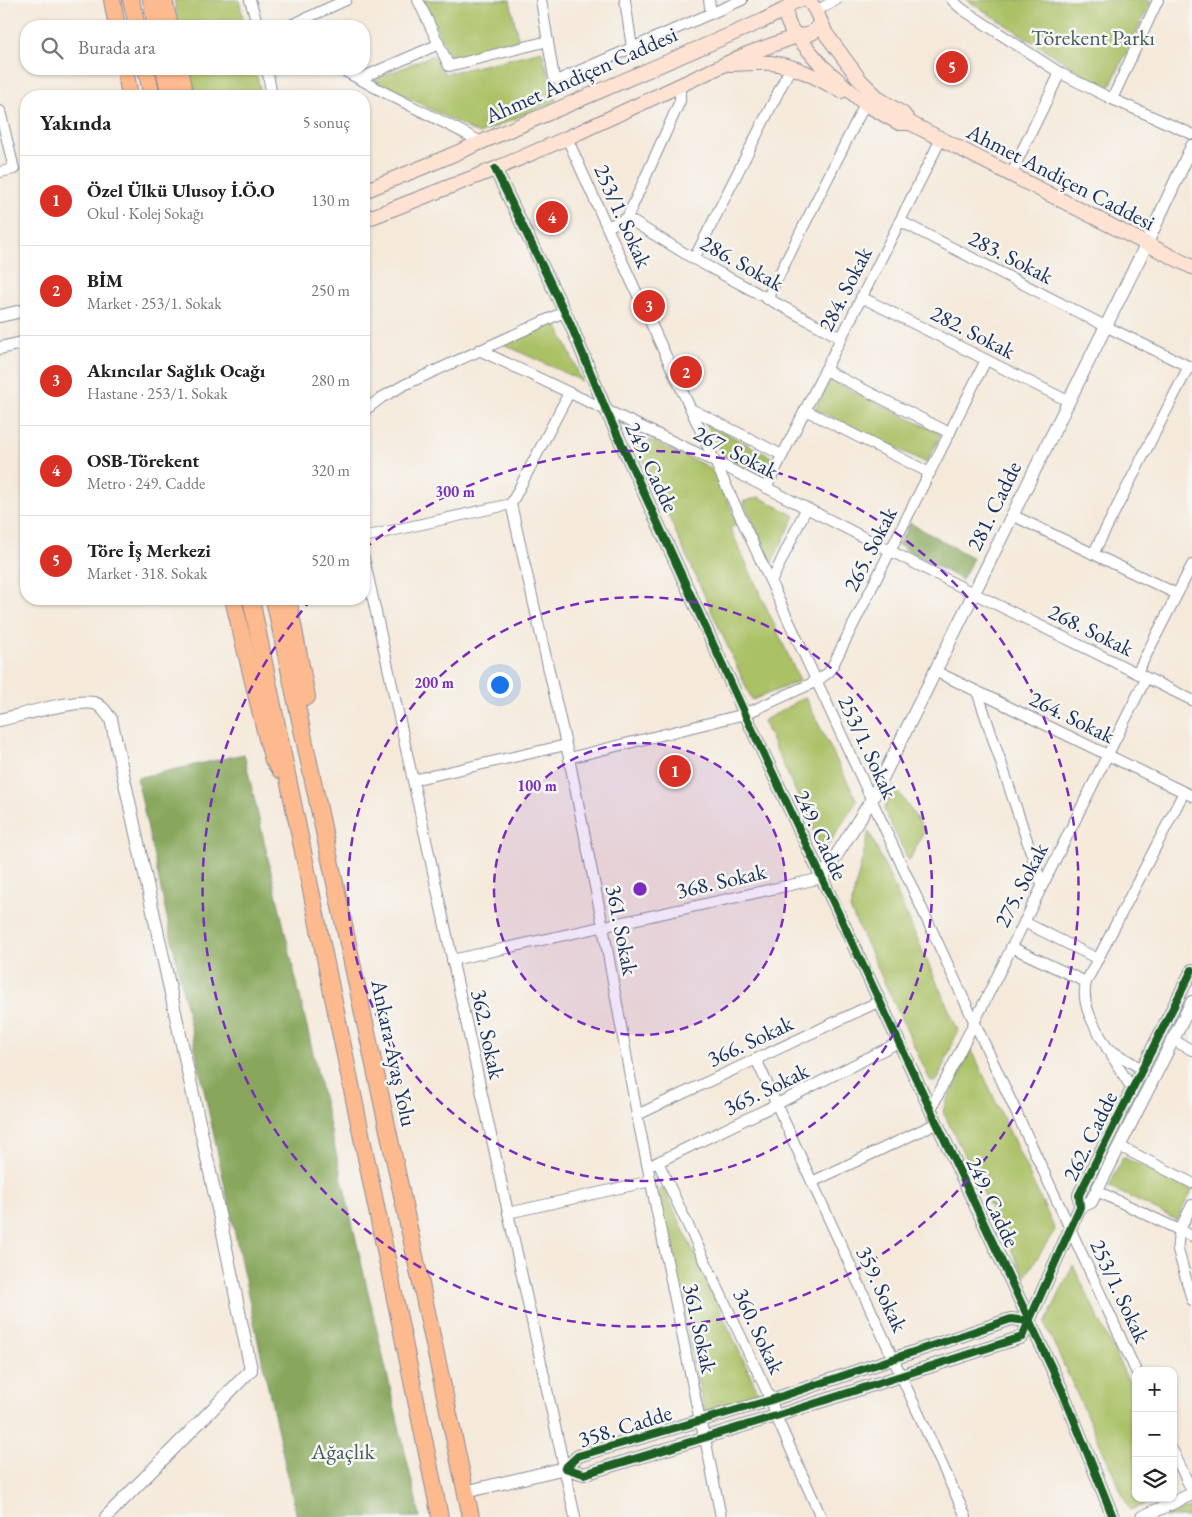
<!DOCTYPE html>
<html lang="tr">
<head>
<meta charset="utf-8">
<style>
	:root { --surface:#fff; --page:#f6f6f6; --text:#222; --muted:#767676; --line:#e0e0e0; --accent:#d93025 }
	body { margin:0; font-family:"EB Garamond",serif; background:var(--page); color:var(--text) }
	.controls { position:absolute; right:15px; bottom:15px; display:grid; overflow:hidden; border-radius:10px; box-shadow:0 1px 4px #0004 }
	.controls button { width:45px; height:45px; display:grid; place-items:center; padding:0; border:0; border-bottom:1px solid var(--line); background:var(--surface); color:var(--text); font:25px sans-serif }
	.you { position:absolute; left:499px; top:684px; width:18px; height:18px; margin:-12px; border:4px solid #fff; border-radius:50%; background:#1a73e8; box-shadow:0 0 0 8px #1a73e833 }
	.badge { display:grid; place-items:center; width:32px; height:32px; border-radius:50%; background:var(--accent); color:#fff; font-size:16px; font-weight:700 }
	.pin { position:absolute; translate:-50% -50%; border:2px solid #fff; box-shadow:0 1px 5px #0006 }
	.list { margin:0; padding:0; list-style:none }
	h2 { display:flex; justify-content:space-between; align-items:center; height:65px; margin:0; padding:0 20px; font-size:21px }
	h2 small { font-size:16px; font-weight:400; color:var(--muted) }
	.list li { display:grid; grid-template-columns:32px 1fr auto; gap:15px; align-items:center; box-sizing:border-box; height:90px; padding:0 20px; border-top:1px solid var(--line) }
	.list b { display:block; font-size:19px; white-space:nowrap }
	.list p { margin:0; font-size:16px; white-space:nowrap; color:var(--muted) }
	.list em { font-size:16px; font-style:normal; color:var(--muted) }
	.icon { flex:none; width:28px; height:28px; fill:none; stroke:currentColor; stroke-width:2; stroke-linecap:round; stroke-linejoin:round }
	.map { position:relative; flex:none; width:1192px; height:1517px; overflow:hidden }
	.search { position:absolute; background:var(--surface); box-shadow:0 1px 4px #0004; left:20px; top:20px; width:350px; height:55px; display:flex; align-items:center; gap:12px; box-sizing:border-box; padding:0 18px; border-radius:20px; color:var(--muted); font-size:19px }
	.panel { position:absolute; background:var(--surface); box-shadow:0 1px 4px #0004; left:20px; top:90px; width:350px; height:515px; border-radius:20px }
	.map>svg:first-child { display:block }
	.green { fill:#abc166; stroke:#637862 }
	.forest { fill:#88a75b; stroke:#526b5c }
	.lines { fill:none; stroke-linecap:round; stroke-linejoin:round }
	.minor-casing { stroke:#888c9c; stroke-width:12 }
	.tertiary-casing { stroke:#888c9c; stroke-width:14 }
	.secondary-casing { stroke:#888c9c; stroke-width:16 }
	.trunk-casing { stroke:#888c9c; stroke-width:18 }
	.minor { stroke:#fff; stroke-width:10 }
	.tertiary { stroke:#fff; stroke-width:12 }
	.secondary { stroke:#fee3d2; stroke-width:14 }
	.trunk { stroke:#fcba8e; stroke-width:16 }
	.cycleway-casing { stroke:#f6f6f2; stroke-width:11 }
	.cycleway { stroke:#1b5e20; stroke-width:8 }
	.ring { fill:none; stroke:#7b2cbf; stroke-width:2.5; stroke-dasharray:9 6 }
	.labels { text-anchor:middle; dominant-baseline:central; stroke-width:5; stroke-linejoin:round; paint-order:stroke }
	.park-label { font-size:22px; fill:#465b60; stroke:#f6f6f2 }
	.street-label { font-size:22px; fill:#1b2f5e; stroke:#f6f6f2 }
	.centre { fill:#7b2cbf; stroke:#f6f6f2; stroke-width:2.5 }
	.ring-label { font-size:15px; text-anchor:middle; font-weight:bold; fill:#7b2cbf; stroke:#f6f6f2; stroke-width:5; stroke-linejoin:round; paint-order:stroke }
</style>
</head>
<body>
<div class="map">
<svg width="1192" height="1517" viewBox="0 0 1192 1517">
	<rect width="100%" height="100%" fill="#f6f6f2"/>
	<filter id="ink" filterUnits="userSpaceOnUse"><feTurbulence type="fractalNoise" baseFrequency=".02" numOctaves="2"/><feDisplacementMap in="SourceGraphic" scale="10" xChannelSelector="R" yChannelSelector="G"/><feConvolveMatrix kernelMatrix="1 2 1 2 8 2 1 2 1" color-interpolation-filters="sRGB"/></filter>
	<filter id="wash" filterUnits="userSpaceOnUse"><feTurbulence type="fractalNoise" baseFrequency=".0096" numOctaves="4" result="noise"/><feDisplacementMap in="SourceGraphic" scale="20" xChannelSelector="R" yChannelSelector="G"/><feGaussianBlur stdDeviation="1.12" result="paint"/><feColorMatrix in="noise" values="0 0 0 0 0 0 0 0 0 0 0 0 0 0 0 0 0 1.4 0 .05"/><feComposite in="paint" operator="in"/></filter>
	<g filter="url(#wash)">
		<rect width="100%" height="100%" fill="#f5e9da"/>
		<g class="green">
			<polygon points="174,0 239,0 245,26 179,26"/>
			<polygon points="423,0 510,0 519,43 451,59"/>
			<polygon points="967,0 1148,0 1151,2 1108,90"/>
			<polygon points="542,51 556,101 479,134 374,80 433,55 445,74"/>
			<polygon points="188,69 255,69 262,96 194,96"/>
			<polygon points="556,322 582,381 503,344"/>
			<polygon points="830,380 941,434 927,463 815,409"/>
			<polygon points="706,423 773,458 763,477 722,455"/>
			<polygon points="638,435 707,466 716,474 738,524 730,528 800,681 752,700 634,441"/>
			<polygon points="759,497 795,516 772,562 743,502"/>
			<polygon points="805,697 857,801 828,845 820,844 763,721"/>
			<polygon points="894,786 925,830 909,861 884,810"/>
			<polygon points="869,831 958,1030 938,1079 934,1082 930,1080 850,909"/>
			<polygon points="971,1048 1055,1230 1025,1277 943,1112 944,1107"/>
			<polygon points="1123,1157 1192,1190 1177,1220 1109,1187"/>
			<polygon points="660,1189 665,1190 760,1396 705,1415 657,1195"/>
			<polygon points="1073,1265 1136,1397 1136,1498 1161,1498 1130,1510 1045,1324"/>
			<polygon points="1192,1507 1192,1517 1165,1517"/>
		</g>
		<g class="forest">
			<polygon points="910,523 973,558 962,580 898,545"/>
			<polygon points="244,754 420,1517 297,1517 268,1387 137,778"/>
		</g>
	</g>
	<g filter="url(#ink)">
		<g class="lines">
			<defs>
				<g id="minor">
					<polyline points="250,0 258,26"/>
					<polyline points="418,0 449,66 548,41"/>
					<polyline points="541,0 554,78 558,80 742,0"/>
					<polyline points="625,0 632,48"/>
					<polyline points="709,0 711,14"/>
					<polyline points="952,0 962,9 1060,73 1112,99 1192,134"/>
					<polyline points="816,11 836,0"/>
					<polyline points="289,26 346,0"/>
					<polyline points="267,69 272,96"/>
					<path d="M341,69C387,95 435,117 481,142"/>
					<polyline points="359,79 439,44"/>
					<polyline points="1112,99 1158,0"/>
					<polyline points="0,111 14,169 0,172"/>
					<polyline points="567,138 629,276 1136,1371"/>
					<polyline points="1012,176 1018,159 1060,73"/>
					<polyline points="627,218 694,259 841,338"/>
					<polyline points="900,221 1105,326 1192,368"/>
					<polyline points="607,227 627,218 680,101 680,84"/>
					<polyline points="694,259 791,67"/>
					<polyline points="861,297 1068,401"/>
					<polyline points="767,299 865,104"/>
					<polyline points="479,350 606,410 716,462 973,593 1192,700"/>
					<polyline points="825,370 950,433"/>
					<polyline points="569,393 511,504 569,758 603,926 637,1115 700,1421 705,1438 721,1517"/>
					<polyline points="691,409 782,455"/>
					<polyline points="805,410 930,473"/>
					<polyline points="364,411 381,398 404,385 564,312"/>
					<polyline points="766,488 941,139"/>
					<polyline points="1012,515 1177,594"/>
					<polyline points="364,537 511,504"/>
					<polyline points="1093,554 1189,366"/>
					<polyline points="364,558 575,1517"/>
					<polyline points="771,582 806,509"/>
					<polyline points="935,671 1192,796"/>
					<polyline points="1137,673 1192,565"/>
					<polyline points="977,691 1042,885"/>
					<polyline points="569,758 745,714 817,681 829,672 833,665 986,360"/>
					<polyline points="413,780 566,745"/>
					<polyline points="1024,922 1098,959"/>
					<path d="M1011,947L1086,982C1080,1006 1096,1028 1107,1048"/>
					<polyline points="452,960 822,878"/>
					<polyline points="1086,982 1184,792"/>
					<polyline points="1173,1040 1192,1050"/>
					<polyline points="756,1059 812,1182 966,1517"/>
					<polyline points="1132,1089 1107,1048 1142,1069"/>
					<polyline points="931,1109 1146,678"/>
					<polyline points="637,1115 880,1001"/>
					<polyline points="1119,1146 1192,1183"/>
					<polyline points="658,1162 771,1400 776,1416 821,1517"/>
					<polyline points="654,1164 777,1104 899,1042"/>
					<polyline points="812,1182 937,1123"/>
					<polyline points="1097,1191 1192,1236"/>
					<path d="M1192,1205C1185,1220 1176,1233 1178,1250L1192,1300"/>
					<polyline points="508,1213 651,1181"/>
					<polyline points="1173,1451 1192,1491"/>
				</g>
				<g id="tertiary">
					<polyline points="495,169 570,323 606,410 745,714 1062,1390 1113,1517"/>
					<polyline points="0,316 26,310"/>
					<polyline points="0,348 26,342"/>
					<path d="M0,720C21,715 75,699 94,703C102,705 106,713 111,719L218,1209L251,1370L106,1517"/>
					<polyline points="822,878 872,799 1146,245 1192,146"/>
					<polyline points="1080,1207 1091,1202 1192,1002"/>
					<polyline points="1029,1321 1011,1319 771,1400 578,1456 565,1468 584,1474 776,1416 1022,1337 1029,1321 1080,1207 1079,1195 1192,970"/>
					<polyline points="465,1492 565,1468"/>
					<polyline points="1142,1517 1192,1494"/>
				</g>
				<g id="secondary">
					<polyline points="786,9 787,20 791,29 822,66 865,104 899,123 910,123 903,114 879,99 860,80 826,34 816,11 809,0 805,0"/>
					<path d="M731,64C744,64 757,62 771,63C797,66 818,78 841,91"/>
					<polyline points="910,123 1192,267"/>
					<polyline points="364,191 433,163 762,21 786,9 790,4 799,0"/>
					<polyline points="364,220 495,169 567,138 747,54 797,36 807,35 812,33 820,24"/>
				</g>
				<g id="trunk">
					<polyline points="112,0 117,26"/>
					<polyline points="131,0 137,26"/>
					<polyline points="151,0 156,26"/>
					<polyline points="164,0 170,26"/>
					<polyline points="125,69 130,96"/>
					<polyline points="146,69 152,96"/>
					<polyline points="164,69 170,96"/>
					<polyline points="179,69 185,96"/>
					<polyline points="233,599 267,739 273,760 280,770"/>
					<polyline points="251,599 440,1517"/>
					<polyline points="274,599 471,1517"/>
					<polyline points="288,599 307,697"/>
				</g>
			</defs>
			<use href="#minor" class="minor-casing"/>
			<use href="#tertiary" class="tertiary-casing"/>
			<use href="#secondary" class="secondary-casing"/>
			<use href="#trunk" class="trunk-casing"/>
			<use href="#minor" class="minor"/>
			<use href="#tertiary" class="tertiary"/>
			<use href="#secondary" class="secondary"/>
			<use href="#trunk" class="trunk"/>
			<defs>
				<g id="cycleway">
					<polyline points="495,169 570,323 606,410 745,714 1062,1390 1113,1517"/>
					<polyline points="1029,1321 1011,1319 771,1400 578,1456 565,1468 584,1474 776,1416 1022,1337 1029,1321 1080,1207 1079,1195 1192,970"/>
				</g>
			</defs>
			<use href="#cycleway" class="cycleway-casing"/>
			<use href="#cycleway" class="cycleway"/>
		</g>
	</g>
	<circle cx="640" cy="889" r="146" fill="#7b2cbf" fill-opacity=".12"/>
	<g class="ring">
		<circle cx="640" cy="889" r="146"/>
		<circle cx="640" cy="889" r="292"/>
		<path d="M364 549A438 438 0 1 1 312 599"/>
	</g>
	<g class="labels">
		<g class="park-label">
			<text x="1093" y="37">Törekent Parkı</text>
			<text x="343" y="1451">Ağaçlık</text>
		</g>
		<g class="street-label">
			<text transform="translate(581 75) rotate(-24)">Ahmet Andiçen Caddesi</text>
			<text transform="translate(1061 177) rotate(27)">Ahmet Andiçen Caddesi</text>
			<text transform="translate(623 216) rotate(66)">253/1. Sokak</text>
			<text transform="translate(1011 257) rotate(27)">283. Sokak</text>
			<text transform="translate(742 263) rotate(29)">286. Sokak</text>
			<text transform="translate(845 289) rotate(-63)">284. Sokak</text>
			<text transform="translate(973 332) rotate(27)">282. Sokak</text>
			<text transform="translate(736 452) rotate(27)">267. Sokak</text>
			<text transform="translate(652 467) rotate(65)">249. Cadde</text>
			<text transform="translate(994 506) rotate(-64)">281. Cadde</text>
			<text transform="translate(870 549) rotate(-63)">265. Sokak</text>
			<text transform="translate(1091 630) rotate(26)">268. Sokak</text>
			<text transform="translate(1072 717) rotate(26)">264. Sokak</text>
			<text transform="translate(868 747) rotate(65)">253/1. Sokak</text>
			<text transform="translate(821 835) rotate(65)">249. Cadde</text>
			<text transform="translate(721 881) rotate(-13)">368. Sokak</text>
			<text transform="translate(1021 885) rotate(-63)">275. Sokak</text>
			<text transform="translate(622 930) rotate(79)">361. Sokak</text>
			<text transform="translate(488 1034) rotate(78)">362. Sokak</text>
			<text transform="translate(750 1041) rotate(-25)">366. Sokak</text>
			<text transform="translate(394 1053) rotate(78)">Ankara-Ayaş Yolu</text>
			<text transform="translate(766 1089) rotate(-26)">365. Sokak</text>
			<text transform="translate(1090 1136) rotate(-64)">262. Cadde</text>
			<text transform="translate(993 1202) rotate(65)">249. Cadde</text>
			<text transform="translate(882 1289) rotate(65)">359. Sokak</text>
			<text transform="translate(1120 1291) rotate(65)">253/1. Sokak</text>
			<text transform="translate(700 1328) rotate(78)">361. Sokak</text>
			<text transform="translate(759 1331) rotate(65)">360. Sokak</text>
			<text transform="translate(625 1426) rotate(-17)">358. Cadde</text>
		</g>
	</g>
	<circle cx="640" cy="889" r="8" class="centre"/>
	<g class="ring-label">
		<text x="455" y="497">300 m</text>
		<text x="434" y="688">200 m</text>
		<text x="537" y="791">100 m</text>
	</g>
</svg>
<div class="controls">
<button>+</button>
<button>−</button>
<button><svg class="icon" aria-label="layers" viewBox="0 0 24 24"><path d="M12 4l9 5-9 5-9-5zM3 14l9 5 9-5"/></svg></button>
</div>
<div class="you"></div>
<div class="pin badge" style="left:675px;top:771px">1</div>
<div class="pin badge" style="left:686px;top:372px">2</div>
<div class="pin badge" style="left:649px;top:306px">3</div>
<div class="pin badge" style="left:552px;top:217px">4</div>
<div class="pin badge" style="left:952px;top:67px">5</div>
<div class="search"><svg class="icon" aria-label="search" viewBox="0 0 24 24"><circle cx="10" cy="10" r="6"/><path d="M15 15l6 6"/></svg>Burada ara</div>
<section class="panel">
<h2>Yakında<small>5 sonuç</small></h2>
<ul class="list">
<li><span class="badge">1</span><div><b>Özel Ülkü Ulusoy İ.Ö.O</b><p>Okul · Kolej Sokağı</p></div><em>130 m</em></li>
<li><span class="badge">2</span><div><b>BİM</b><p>Market · 253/1. Sokak</p></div><em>250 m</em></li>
<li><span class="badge">3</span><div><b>Akıncılar Sağlık Ocağı</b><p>Hastane · 253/1. Sokak</p></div><em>280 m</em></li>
<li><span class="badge">4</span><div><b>OSB-Törekent</b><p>Metro · 249. Cadde</p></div><em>320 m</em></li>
<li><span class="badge">5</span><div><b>Töre İş Merkezi</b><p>Market · 318. Sokak</p></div><em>520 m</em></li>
</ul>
</section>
</div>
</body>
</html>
